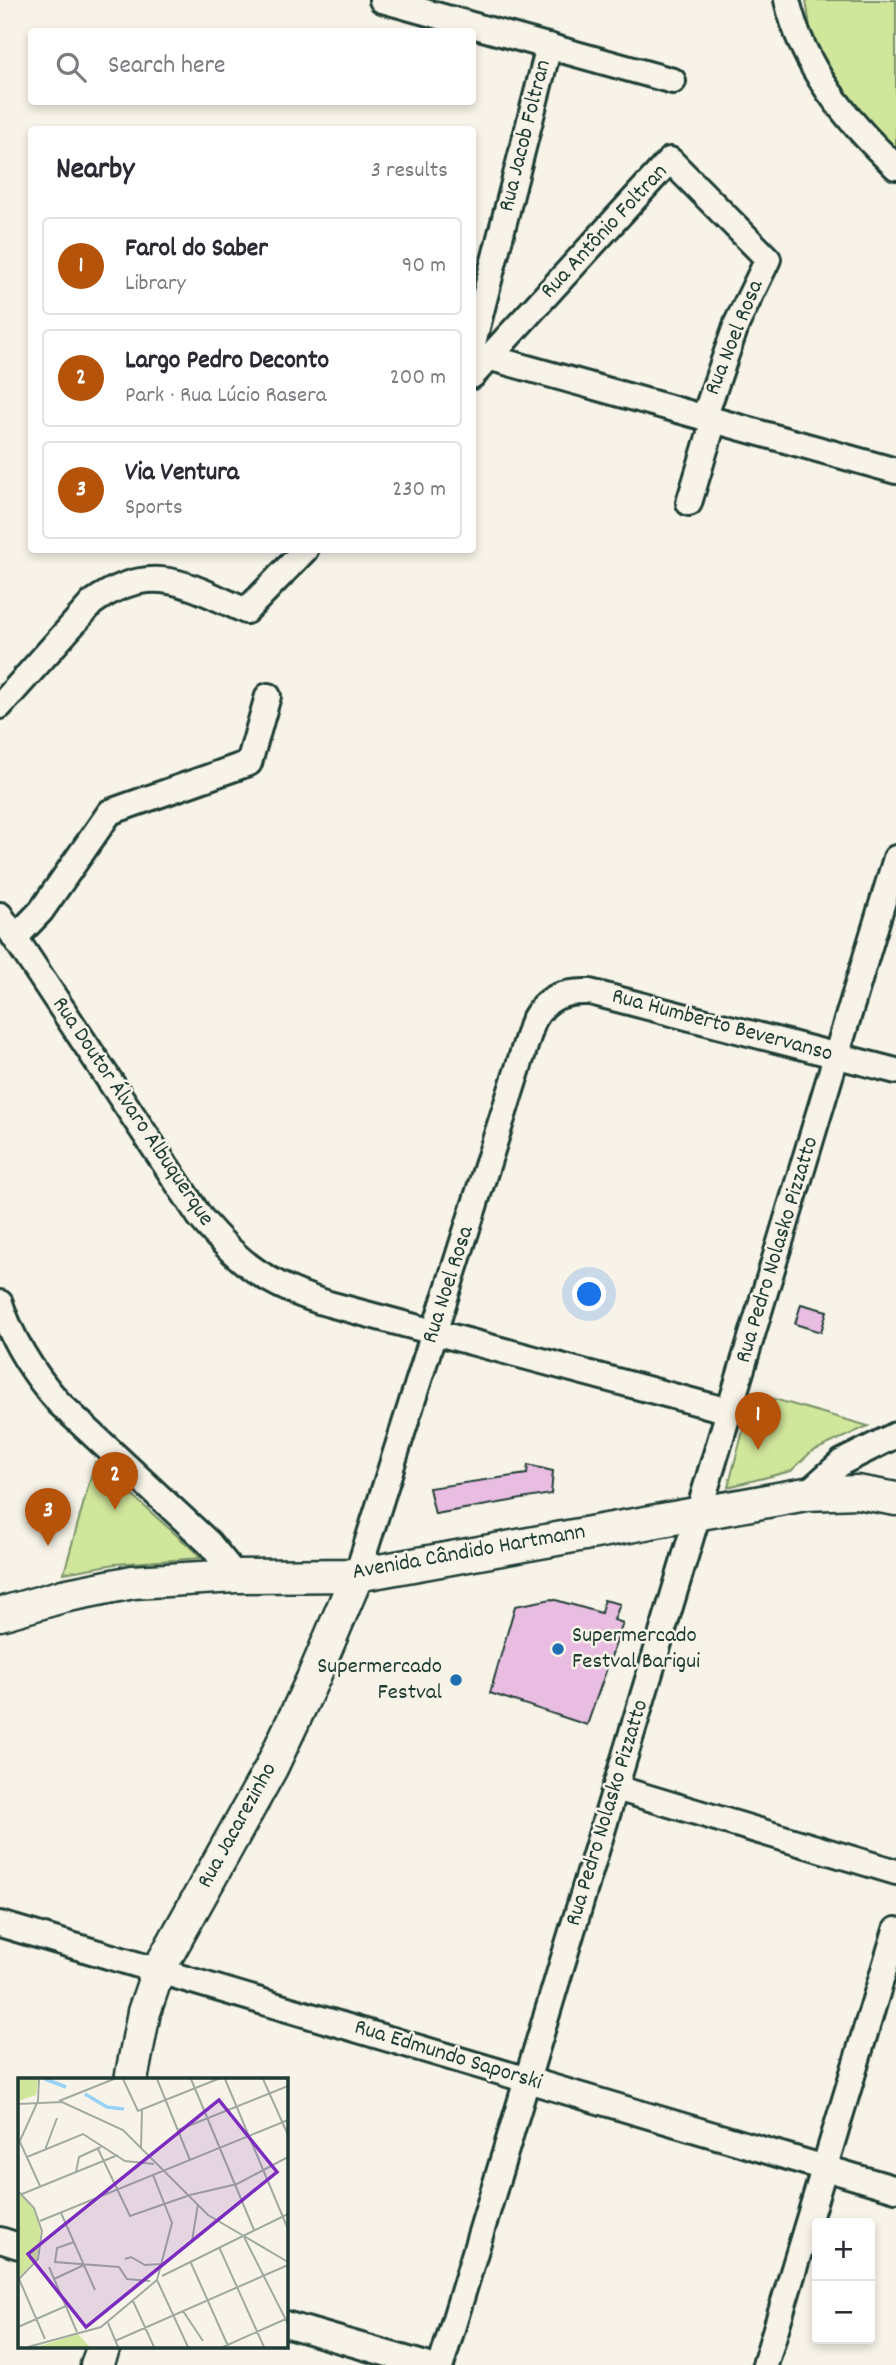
<!DOCTYPE html>
<html lang="en">
<head>
<meta charset="utf-8">
<style>
	:root { --surface:#fff; --page:#f7f7f7; --text:#2b2b33; --muted:#7c7c81; --line:#e1e1e2; --accent:#b45309 }
	body { margin:0; font-family:Dekko,sans-serif; background:var(--page); color:var(--text) }
	.controls { position:absolute; right:21px; bottom:21px; display:grid; overflow:hidden; border-radius:7px; box-shadow:0 4px 10px #0003 }
	.controls button { width:63px; height:63px; display:grid; place-items:center; padding:0; border:0; border-bottom:2px solid var(--line); background:var(--surface); color:var(--text); font:35px sans-serif }
	.you { position:absolute; left:590px; top:1295px; width:24px; height:24px; margin:-18px; border:5px solid #fff; border-radius:50%; background:#1a73e8; box-shadow:0 0 0 10px #1a73e833 }
	.badge { display:grid; place-items:center; width:46px; height:46px; border-radius:50%; background:var(--accent); color:#fff; font-size:23px; font-weight:700 }
	.pin { position:absolute; translate:-50% -58px; filter:drop-shadow(0 2px 4px #0008) }
	.pin::after { content:''; position:absolute; top:37px; width:24px; height:21px; background:inherit; clip-path:polygon(0 0,100% 0,50% 100%) }
	.list { margin:0; padding:0; list-style:none }
	h2 { display:flex; justify-content:space-between; align-items:center; height:91px; margin:0; padding:0 28px; font-size:30px }
	h2 small { font-size:23px; font-weight:400; color:var(--muted) }
	.list li { display:grid; grid-template-columns:46px 1fr auto; gap:21px; align-items:center; box-sizing:border-box; height:98px; margin:0 14px 14px; padding:0 14px; border:2px solid var(--line); border-radius:7px }
	.list b { display:block; font-size:26px; white-space:nowrap }
	.list p { margin:0; font-size:23px; white-space:nowrap; color:var(--muted) }
	.list em { font-size:23px; font-style:normal; color:var(--muted) }
	.icon { flex:none; width:38px; height:38px; fill:none; stroke:currentColor; stroke-width:2; stroke-linecap:round; stroke-linejoin:round }
	.map { position:relative; flex:none; width:896px; height:2365px; overflow:hidden }
	.search { position:absolute; background:var(--surface); box-shadow:0 4px 10px #0003; left:28px; top:28px; width:448px; height:77px; display:flex; align-items:center; gap:18px; box-sizing:border-box; padding:0 24px; border-radius:7px; color:var(--muted); font-size:26px }
	.panel { position:absolute; background:var(--surface); box-shadow:0 4px 10px #0003; left:28px; top:126px; width:448px; height:427px; border-radius:7px }
	.map>svg:first-child { display:block }
	.green { fill:#d0e69b; stroke:#789268; stroke-width:2 }
	.building { fill:#e9bde2; stroke:#1f3d34; stroke-width:2 }
	.lines { fill:none; stroke-linecap:round; stroke-linejoin:round }
	.minor-casing { stroke:#1f3d34; stroke-width:30 }
	.major-casing { stroke:#1f3d34; stroke-width:37 }
	.minor { stroke:#f7f3e8; stroke-width:24 }
	.major { stroke:#f7f3e8; stroke-width:32 }
	.poi-dot { fill:#1f6fb2; stroke:#f7f3e8; stroke-width:2.5 }
	.labels { text-anchor:middle; dominant-baseline:central; stroke-width:5; stroke-linejoin:round; paint-order:stroke }
	.street-label { font-size:23px; fill:#1f3d34; stroke:#f7f3e8 }
	.poi-label { font-size:23px; fill:#1f3d34; stroke:#f7f3e8; text-anchor:start }
	.inset-river { fill:none; stroke:#97d2f7; stroke-width:3.5 }
	.inset-road { fill:none; stroke:#a1aaa0; stroke-width:2 }
	.view { fill:#7b2cbf; fill-opacity:0.15; stroke:#7b2cbf; stroke-width:3.5 }
	.inset-edge { fill:none; stroke:#1f3d34; stroke-width:3.5 }
</style>
</head>
<body>
<div class="map">
<svg width="896" height="2365" viewBox="0 0 896 2365">
	<rect width="100%" height="100%" fill="#f7f3e8"/>
	<filter id="ink" filterUnits="userSpaceOnUse"><feTurbulence type="fractalNoise" baseFrequency=".0143" numOctaves="2"/><feDisplacementMap in="SourceGraphic" scale="14" xChannelSelector="R" yChannelSelector="G"/><feConvolveMatrix kernelMatrix="1 2 1 2 8 2 1 2 1" color-interpolation-filters="sRGB"/></filter>
	<g filter="url(#ink)">
		<g class="green">
			<polygon points="806,0 896,0 896,154 887,146 813,47"/>
			<polygon points="753,1393 868,1426 811,1452 791,1471 728,1487"/>
			<polygon points="95,1462 202,1558 115,1564 64,1573"/>
		</g>
		<g class="building">
			<polygon points="801,1304 827,1311 821,1332 795,1324"/>
			<polygon points="528,1465 553,1471 551,1494 435,1514 429,1488 527,1474"/>
			<polygon points="552,1599 601,1613 604,1600 620,1604 614,1620 623,1623 587,1725 490,1693 515,1606"/>
		</g>
		<g class="lines">
			<defs>
				<g id="minor">
					<polyline points="382,0 673,81"/>
					<path d="M787,0C803,68 846,120 896,167"/>
					<polyline points="472,347 549,46"/>
					<polyline points="477,354 896,471"/>
					<polyline points="472,376 670,160 768,259 737,323 704,418"/>
					<polyline points="689,503 714,420"/>
					<path d="M0,706L92,603C152,560 187,585 246,611L305,550"/>
					<path d="M0,915L200,1217C240,1265 269,1286 329,1304L729,1411"/>
					<polyline points="15,938 41,911 110,812 249,763 268,696"/>
					<path d="M0,1303C12,1341 33,1373 59,1403L209,1543L236,1576"/>
					<polyline points="806,1494 842,1462 896,1435"/>
					<path d="M357,1575L533,1021C546,997 563,991 590,992L896,1071"/>
					<polyline points="616,1788 896,1872"/>
					<polyline points="0,1924 896,2189"/>
					<polyline points="0,2240 19,2246"/>
					<polyline points="285,2324 426,2365"/>
					<polyline points="441,2365 896,858"/>
					<polyline points="765,2365 896,1930"/>
				</g>
				<g id="major">
					<polyline points="0,1614 63,1596 133,1582 236,1576 357,1575 806,1494 857,1492 896,1499"/>
					<polyline points="131,2080 144,2012 158,1971 271,1768 312,1681 357,1575"/>
					<polyline points="97,2365 104,2346"/>
				</g>
			</defs>
			<use href="#minor" class="minor-casing"/>
			<use href="#major" class="major-casing"/>
			<use href="#minor" class="minor"/>
			<use href="#major" class="major"/>
		</g>
	</g>
	<g class="poi-dot">
		<circle cx="558" cy="1649" r="7"/>
		<circle cx="456" cy="1680" r="7"/>
	</g>
	<g class="labels">
		<g class="street-label">
			<text transform="translate(526 136) rotate(-76)">Rua Jacob Foltran</text>
			<text transform="translate(605 232) rotate(-47)">Rua Antônio Foltran</text>
			<text transform="translate(735 338) rotate(-68)">Rua Noel Rosa</text>
			<text transform="translate(722 1026) rotate(15)">Rua Humberto Bevervanso</text>
			<text transform="translate(132 1112) rotate(56)">Rua Doutor Álvaro Albuquerque</text>
			<text transform="translate(778 1250) rotate(-73)">Rua Pedro Nolasko Pizzatto</text>
			<text transform="translate(449 1285) rotate(-72)">Rua Noel Rosa</text>
			<text transform="translate(469 1553) rotate(-10)">Avenida Cândido Hartmann</text>
			<text transform="translate(608 1813) rotate(-73)">Rua Pedro Nolasko Pizzatto</text>
			<text transform="translate(238 1826) rotate(-61)">Rua Jacarezinho</text>
			<text transform="translate(448 2056) rotate(17)">Rua Edmundo Saporski</text>
		</g>
		<g class="poi-label">
			<text x="572" y="1636">Supermercado<tspan x="572" dy="26">Festval Barigui</tspan></text>
			<text x="442" y="1667" text-anchor="end">Supermercado<tspan x="442" dy="26">Festval</tspan></text>
		</g>
	</g>
	<g transform="translate(18 2078)">
		<rect width="270" height="270" fill="#f7f3e8"/>
		<path d="M0,1H20L18,17L0,23ZM0,114L16,131L23,153L19,180L0,200ZM60,256L72,269H19Z" fill="#d0e69b"/>
		<path class="inset-river" d="M27,1L48,9M67,16L89,29L106,31"/>
		<path class="inset-road" d="M105,1L120,33L200,1M139,1L172,82M173,1L236,152M207,1L270,151M245,1L270,57M41,23L96,1M0,26L44,24L105,52L190,137L270,184M160,52L270,8M2,64L22,108M0,67L20,23L21,1M123,70L124,32M80,71L112,138L172,117M27,72L39,40M9,79L65,56L107,83L136,86M58,94L61,79L83,69M0,113L16,130L24,153L20,181L0,202M4,116L100,77M172,117L219,106L270,79M43,135L77,212M22,143L270,42M225,158L270,136M226,159L270,246M56,164L39,170L37,184L101,189L109,201L132,203M201,169L246,269M107,181L113,179L127,187L143,186M173,185L210,268M31,189L59,254M142,189L174,163L180,126M144,198L225,158M1,201L27,261M36,201L66,187M139,202L170,269M115,223L136,269M165,233L185,263M90,245L100,269M0,249L48,228M97,263L270,187M10,269L83,249L139,202L154,145L135,97M205,269L270,240"/>
		<path class="view" d="M201,22L259,94L68,249L10,176Z"/>
		<rect width="270" height="270" class="inset-edge"/>
	</g>
</svg>
<div class="controls">
<button>+</button>
<button>−</button>
</div>
<div class="you"></div>
<div class="pin badge" style="left:758px;top:1450px">1</div>
<div class="pin badge" style="left:115px;top:1510px">2</div>
<div class="pin badge" style="left:48px;top:1546px">3</div>
<div class="search"><svg class="icon" aria-label="search" viewBox="0 0 24 24"><circle cx="10" cy="10" r="6"/><path d="M15 15l6 6"/></svg>Search here</div>
<section class="panel">
<h2>Nearby<small>3 results</small></h2>
<ul class="list">
<li><span class="badge">1</span><div><b>Farol do Saber</b><p>Library</p></div><em>90 m</em></li>
<li><span class="badge">2</span><div><b>Largo Pedro Deconto</b><p>Park · Rua Lúcio Rasera</p></div><em>200 m</em></li>
<li><span class="badge">3</span><div><b>Via Ventura</b><p>Sports</p></div><em>230 m</em></li>
</ul>
</section>
</div>
</body>
</html>
